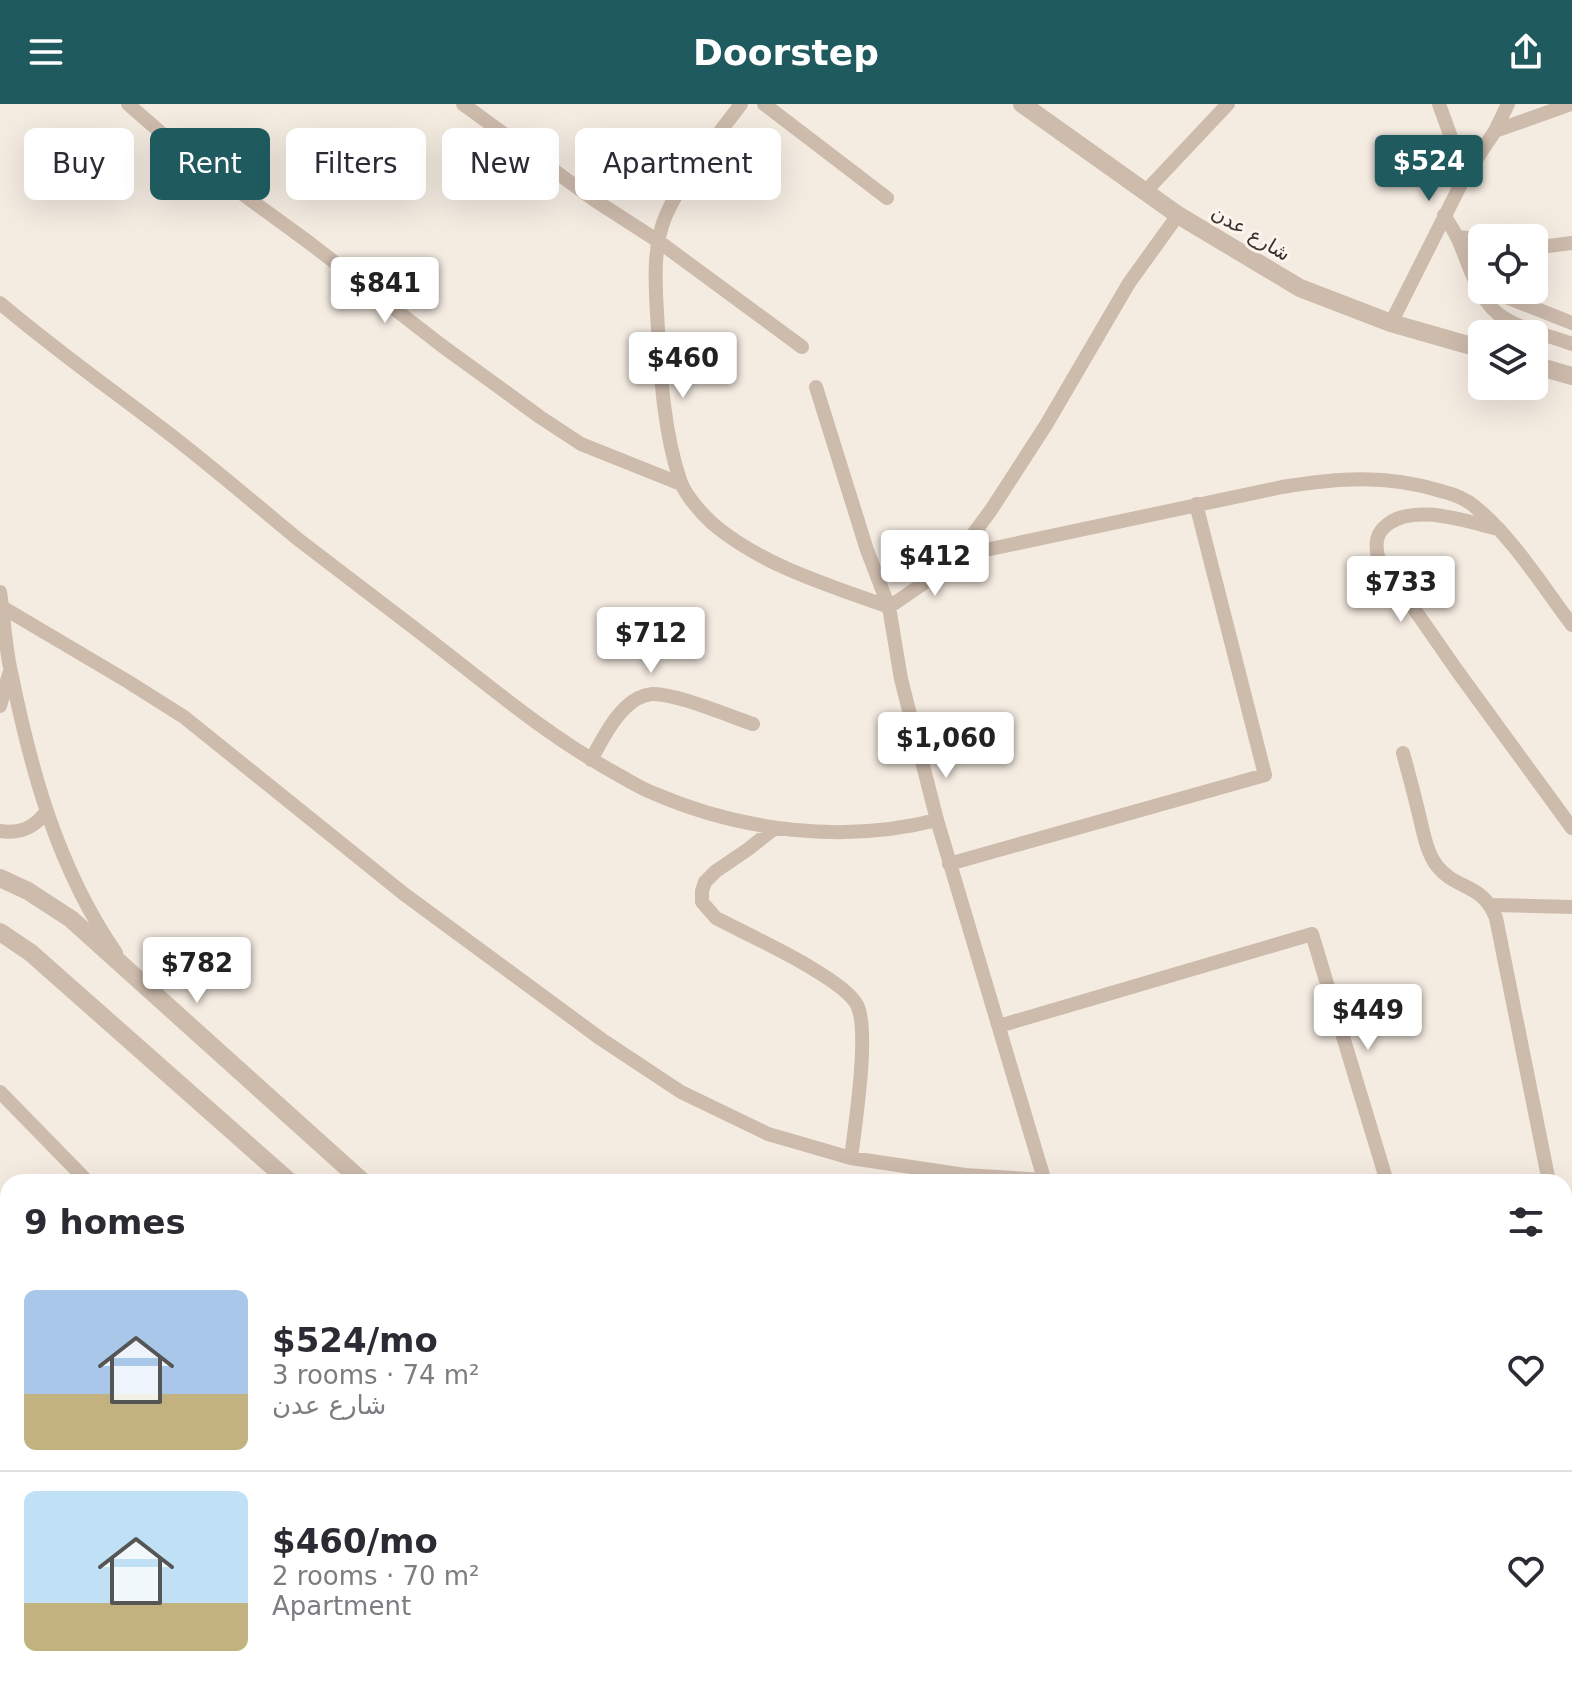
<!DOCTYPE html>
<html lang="en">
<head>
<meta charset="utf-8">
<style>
	:root { --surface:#fff; --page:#f2f2f3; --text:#2b2b33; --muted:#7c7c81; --line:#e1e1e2; --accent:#1f5a5e }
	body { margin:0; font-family:"DejaVu Sans",Cairo,sans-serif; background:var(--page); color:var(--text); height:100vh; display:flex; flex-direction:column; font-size:30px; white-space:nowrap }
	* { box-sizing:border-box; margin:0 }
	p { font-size:26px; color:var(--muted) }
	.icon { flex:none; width:44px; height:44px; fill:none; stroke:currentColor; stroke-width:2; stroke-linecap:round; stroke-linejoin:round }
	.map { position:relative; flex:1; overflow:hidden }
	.side { position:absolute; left:0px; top:1070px; width:1572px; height:514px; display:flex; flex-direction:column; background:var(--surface); border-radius:24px 24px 0 0; box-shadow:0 8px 32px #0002 }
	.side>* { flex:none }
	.hud { position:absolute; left:24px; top:24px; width:800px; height:72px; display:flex; gap:16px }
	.controls { position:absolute; left:1468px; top:120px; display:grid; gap:16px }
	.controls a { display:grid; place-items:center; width:80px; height:80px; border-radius:12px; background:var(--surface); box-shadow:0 8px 32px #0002; font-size:40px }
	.price { position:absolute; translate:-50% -68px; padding:0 18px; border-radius:8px; background:#fff; color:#222; font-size:26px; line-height:52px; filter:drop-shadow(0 2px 4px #0008) }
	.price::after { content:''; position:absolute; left:50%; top:48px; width:24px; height:18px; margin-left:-12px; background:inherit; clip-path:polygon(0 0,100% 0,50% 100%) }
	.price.on { background:var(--accent); color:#fff }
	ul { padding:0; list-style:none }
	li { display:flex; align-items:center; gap:24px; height:200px; padding:0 24px }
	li+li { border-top:2px solid var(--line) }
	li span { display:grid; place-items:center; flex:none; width:224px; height:160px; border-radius:12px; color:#555 }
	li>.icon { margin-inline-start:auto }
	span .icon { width:96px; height:96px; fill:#fffc; stroke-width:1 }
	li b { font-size:34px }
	h2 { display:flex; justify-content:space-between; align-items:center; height:96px; padding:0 24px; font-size:34px }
	.tag { padding:0 28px; border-radius:12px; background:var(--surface); box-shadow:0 8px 32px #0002; font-size:28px; line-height:72px }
	.tag.on { background:var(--accent); color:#fff }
	header { display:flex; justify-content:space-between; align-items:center; height:104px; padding:0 24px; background:var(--accent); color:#fff; font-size:36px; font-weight:800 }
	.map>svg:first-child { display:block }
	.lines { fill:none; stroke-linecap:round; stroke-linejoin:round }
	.minor { stroke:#cdbbac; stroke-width:14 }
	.tertiary { stroke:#cdbbac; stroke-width:18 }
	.labels { text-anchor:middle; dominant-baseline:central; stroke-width:6; stroke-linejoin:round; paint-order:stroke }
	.street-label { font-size:20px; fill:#3b302b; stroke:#fbf5ee }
</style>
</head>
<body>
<header><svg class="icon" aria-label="menu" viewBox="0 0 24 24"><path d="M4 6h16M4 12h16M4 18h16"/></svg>Doorstep<svg class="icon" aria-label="share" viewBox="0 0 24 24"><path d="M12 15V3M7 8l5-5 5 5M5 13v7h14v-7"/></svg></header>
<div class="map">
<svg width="1572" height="1583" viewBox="0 0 1572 1583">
	<rect width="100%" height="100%" fill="#f4ebe1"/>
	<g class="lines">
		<path class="minor" d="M128,0L174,40L311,140L441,241L540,313L581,340L681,380
			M463,0L593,95L658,137L802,243
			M741,0C715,35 684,71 666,111C651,146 656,189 658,226C661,276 664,328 680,376C685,391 701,409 713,420C763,462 828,481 889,503L927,477L957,452L991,406L1046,321L1129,179L1178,111
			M764,0L887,94
			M1439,0L1465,72
			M1495,27L1571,0
			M1145,88L1228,0
			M1444,111C1448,118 1453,125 1457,133C1469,158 1475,190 1497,209C1517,225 1548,231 1572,240
			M1457,133L1482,135
			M1534,141L1548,142L1572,139
			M1496,186L1506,193L1572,219
			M0,199C53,244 108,283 163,325C209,360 254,399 299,436C334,463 370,490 405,517C474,569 539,627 615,669C628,676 640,684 653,689C741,727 843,740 937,716
			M1391,219L1465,72L1495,27L1508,0
			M816,283L867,446L889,503L901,575L937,716L1045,1078
			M1499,425C1468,418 1416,399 1388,420C1376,429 1375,439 1378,453L1458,568L1572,724
			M957,452L1282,383C1338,374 1386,370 1441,387C1453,390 1465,394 1474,402C1512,432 1543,483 1572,521
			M0,488C4,514 5,542 11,568C31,667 58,765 116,849
			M2,503L127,577L184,613L404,790L601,935L681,988L768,1030L851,1054L965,1071L1045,1076
			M0,602L9,570
			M1403,649C1409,671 1415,693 1420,715C1424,731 1427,749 1437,762C1457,787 1482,778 1496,814L1549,1078
			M591,656C601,638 610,619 625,604C632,597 642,591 652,590C675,589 729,612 753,620
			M775,724L747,746L716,767L705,778L702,787V798L716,814C746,830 844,874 857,901C870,926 855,1022 851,1054
			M0,727C20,730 34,724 46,708
			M949,760L1265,671L1196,400
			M1491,801L1572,803
			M999,922L1312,830L1387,1078
			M0,988L88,1078
			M1564,1116L1572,1131
			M0,1245L8,1247
			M1564,1301L1568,1325L1567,1385
			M0,1466L8,1453
			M0,1489L8,1498
			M1564,1521L1572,1498
			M1564,1563L1565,1566
			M79,1576L86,1583
			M700,1576L706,1583
			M966,1576L969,1583
			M1181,1576L1183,1583
			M275,1583L279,1576
			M376,1583L383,1576
			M539,1583L541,1576
			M1450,1583L1454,1576"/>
		<path class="tertiary" d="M1022,0L1178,111L1300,184L1391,219L1482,245
			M1534,261L1572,272
			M0,774L28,787L71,815L363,1078
			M0,828L31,849L290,1078
			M1564,1210L1572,1209
			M1564,1248L1572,1246"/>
	</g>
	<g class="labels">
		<g class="street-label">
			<text transform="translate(1251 129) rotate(31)">شارع عدن</text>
		</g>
	</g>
</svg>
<div class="controls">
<a><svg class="icon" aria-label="locate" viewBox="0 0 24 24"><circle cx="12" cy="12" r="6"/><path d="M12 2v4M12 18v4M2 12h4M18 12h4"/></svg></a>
<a><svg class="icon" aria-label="layers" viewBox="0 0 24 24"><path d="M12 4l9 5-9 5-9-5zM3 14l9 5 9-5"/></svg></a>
</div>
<b class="price on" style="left:1429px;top:99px">$524</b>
<b class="price" style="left:385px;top:221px">$841</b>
<b class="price" style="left:683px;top:296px">$460</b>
<b class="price" style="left:935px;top:494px">$412</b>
<b class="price" style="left:1401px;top:520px">$733</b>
<b class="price" style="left:651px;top:571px">$712</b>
<b class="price" style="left:946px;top:676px">$1,060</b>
<b class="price" style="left:197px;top:901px">$782</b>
<b class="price" style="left:1368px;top:948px">$449</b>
<div class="hud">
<a class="tag">Buy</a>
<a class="tag on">Rent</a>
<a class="tag">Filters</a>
<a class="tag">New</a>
<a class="tag">Apartment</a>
</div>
<section class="side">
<h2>9 homes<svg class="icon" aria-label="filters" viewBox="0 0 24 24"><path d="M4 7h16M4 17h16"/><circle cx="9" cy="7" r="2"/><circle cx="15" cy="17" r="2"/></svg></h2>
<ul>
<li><span style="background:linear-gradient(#a9c7e8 65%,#c2b280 0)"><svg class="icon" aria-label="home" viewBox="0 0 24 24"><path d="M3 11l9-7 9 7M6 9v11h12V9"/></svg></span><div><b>$524/mo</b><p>3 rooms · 74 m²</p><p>شارع عدن</p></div><svg class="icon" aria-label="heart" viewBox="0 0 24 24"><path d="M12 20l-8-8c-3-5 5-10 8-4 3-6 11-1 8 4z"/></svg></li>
<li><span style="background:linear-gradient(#bfe0f5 70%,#c2b280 0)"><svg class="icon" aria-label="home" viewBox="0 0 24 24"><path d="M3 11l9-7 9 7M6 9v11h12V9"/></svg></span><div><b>$460/mo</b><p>2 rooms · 70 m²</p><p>Apartment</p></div><svg class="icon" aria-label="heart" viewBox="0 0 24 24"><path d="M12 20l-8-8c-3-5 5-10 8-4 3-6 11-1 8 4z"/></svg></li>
</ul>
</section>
</div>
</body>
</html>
